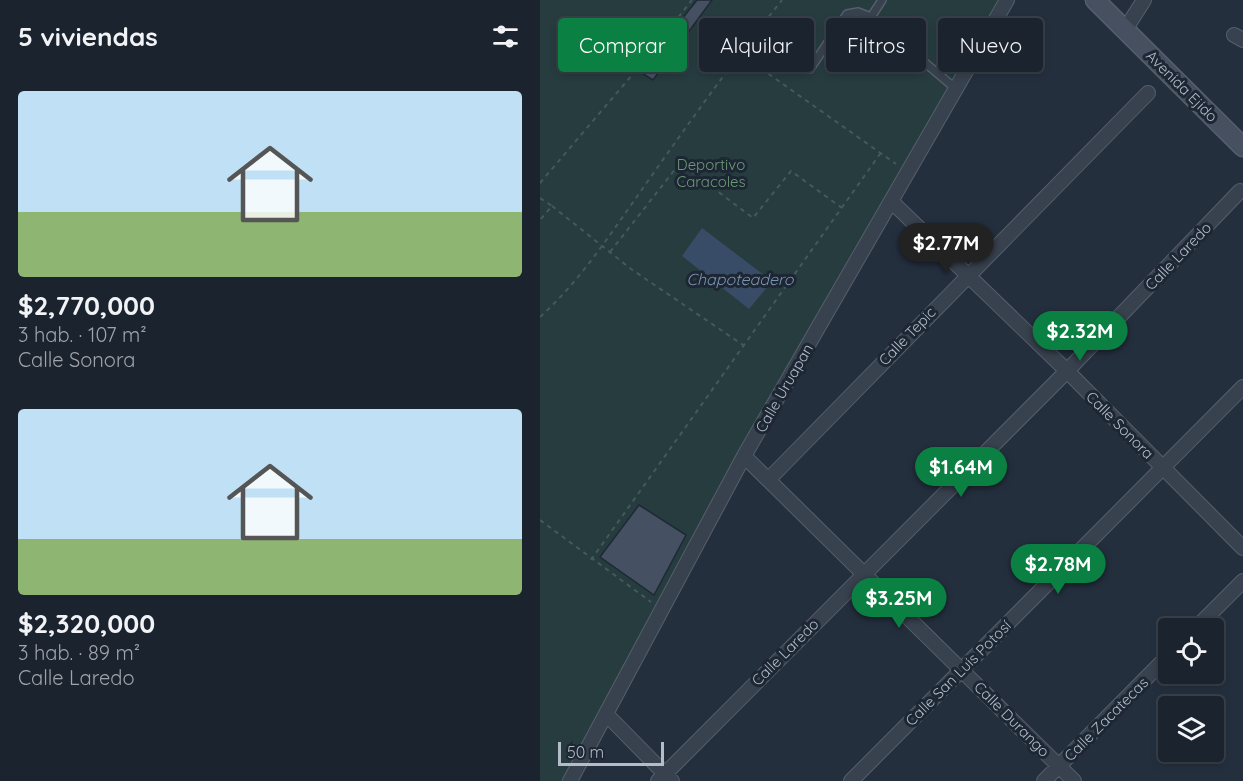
<!DOCTYPE html>
<html lang="es">
<head>
<meta charset="utf-8">
<style>
	:root { --surface:#1b232e; --page:#242b36; --text:#f1f3f6; --muted:#a0a4aa; --line:#39404a; --accent:#0b8043 }
	body { margin:0; font-family:Quicksand,sans-serif; background:var(--page); color:var(--text); height:100vh; display:flex; flex-direction:column; font-size:22px; white-space:nowrap }
	* { box-sizing:border-box; margin:0 }
	p { font-size:20px; color:var(--muted) }
	.icon { flex:none; width:33px; height:33px; fill:none; stroke:currentColor; stroke-width:2; stroke-linecap:round; stroke-linejoin:round }
	.map { position:relative; flex:1; overflow:hidden }
	.side { display:flex; flex-direction:column; background:var(--surface); width:540px }
	.side>* { flex:none }
	.hud { position:absolute; left:18px; top:18px; width:570px; height:54px; display:flex; gap:12px }
	.buttons { position:absolute; left:618px; top:618px; display:grid; gap:12px }
	.buttons a { display:grid; place-items:center; width:66px; height:66px; border-radius:6px; background:var(--surface); box-shadow:0 3px 9px #0003,0 0 0 2px var(--line); font-size:30px }
	.scale { position:absolute; left:18px; bottom:15px; width:106px; box-sizing:border-box; padding-left:6px; border:3px solid #b4bcc9; border-top:0; font-size:16px; line-height:21px; white-space:nowrap; color:#b4bcc9; -webkit-text-stroke:4px #1d2633; paint-order:stroke }
	.price { position:absolute; translate:-50% -51px; padding:0 14px; border-radius:21px; background:var(--accent); color:#fff; font-size:20px; line-height:39px; filter:drop-shadow(0 2px 3px #0008) }
	.price::after { content:''; position:absolute; left:50%; top:36px; width:18px; height:14px; margin-left:-9px; background:inherit; clip-path:polygon(0 0,100% 0,50% 100%) }
	.price.on { background:#222; color:#fff }
	ul { padding:0; list-style:none }
	li { display:grid; align-content:center; gap:12px; height:318px; padding:0 18px }
	li span { display:grid; place-items:center; height:186px; border-radius:6px; color:#555 }
	li>.icon { margin-inline-start:auto }
	span .icon { width:108px; height:108px; fill:#fffc; stroke-width:1 }
	li b { font-size:26px }
	h2 { display:flex; justify-content:space-between; align-items:center; height:72px; padding:0 18px; font-size:26px }
	.tag { padding:0 21px; border-radius:6px; background:var(--surface); box-shadow:0 3px 9px #0003,0 0 0 2px var(--line); font-size:21px; line-height:54px }
	.tag.on { background:var(--accent); color:#fff }
	main { display:flex; flex:1; min-height:0 }
	.map>svg:first-child { display:block }
	.green { fill:#263c3f }
	.water { fill:#394c67 }
	.building { fill:#455162; stroke:#1f2835; stroke-width:1.5 }
	.lines { fill:none; stroke-linecap:round; stroke-linejoin:round }
	.lane-casing { stroke:#565f6c; stroke-width:10 }
	.street-casing { stroke:#565f6c; stroke-width:16 }
	.secondary-casing { stroke:#565f6c; stroke-width:21 }
	.path { stroke:#44595c; stroke-width:2; stroke-dasharray:4.5 4.5; stroke-linecap:butt }
	.lane { stroke:#38414e; stroke-width:7 }
	.street { stroke:#38414e; stroke-width:14 }
	.secondary { stroke:#465061; stroke-width:18 }
	.labels { text-anchor:middle; dominant-baseline:central; stroke-width:6; stroke-linejoin:round; paint-order:stroke }
	.street-label { font-size:15px; fill:#b4bcc9; stroke:#1d2633 }
	.park-label { font-size:15px; fill:#6b9a76; stroke:#1d2633 }
	.water-label { font-size:16px; font-style:italic; fill:#7c92b1; stroke:#1d2633 }
</style>
</head>
<body>
<main>
<section class="side">
<h2>5 viviendas<svg class="icon" aria-label="filters" viewBox="0 0 24 24"><path d="M4 7h16M4 17h16"/><circle cx="9" cy="7" r="2"/><circle cx="15" cy="17" r="2"/></svg></h2>
<ul>
<li><span style="background:linear-gradient(#bfe0f5 65%,#8fb573 0)"><svg class="icon" aria-label="home" viewBox="0 0 24 24"><path d="M3 11l9-7 9 7M6 9v11h12V9"/></svg></span><div><b>$2,770,000</b><p>3 hab. · 107 m²</p><p>Calle Sonora</p></div></li>
<li><span style="background:linear-gradient(#bfe0f5 70%,#8fb573 0)"><svg class="icon" aria-label="home" viewBox="0 0 24 24"><path d="M3 11l9-7 9 7M6 9v11h12V9"/></svg></span><div><b>$2,320,000</b><p>3 hab. · 89 m²</p><p>Calle Laredo</p></div></li>
</ul>
</section>
<div class="map">
<svg width="703" height="781" viewBox="0 0 703 781">
	<rect width="100%" height="100%" fill="#242f3e"/>
	<path class="green" d="M0,0H462L32,781H0Z"/>
	<path class="water" d="M162,228L232,281L209,309L142,256Z"/>
	<path class="building" d="M157,0H172L113,80L100,72Z
		M99,505L146,535L114,595L60,557Z"/>
	<g class="lines">
		<defs>
			<path id="lane" d="M331,17L342,0
				M270,69L307,14L318,12L331,17L416,89"/>
			<path id="street" d="M585,30L604,0
				M694,35L703,40
				M352,202L527,371L703,548
				M204,456L534,781
				M229,479L608,93
				M656,628L703,581
				M66,714L132,781
				M30,781L204,456L467,0
				M118,781L527,371L700,191
				M311,781L703,387
				M504,781L628,656"/>
			<path id="secondary" d="M555,0L703,147"/>
		</defs>
		<use href="#lane" class="lane-casing"/>
		<use href="#street" class="street-casing"/>
		<use href="#secondary" class="secondary-casing"/>
		<path class="path" d="M199,53L356,164
			M0,183L98,68L152,0
			M0,198L12,206L0,220
			M12,206L91,269L203,345
			M70,252L140,163L213,218L251,171L302,208
			M0,317C41,280 71,233 103,188C148,124 193,61 242,0
			M0,520L111,602
			M51,560L340,154"/>
		<use href="#lane" class="lane"/>
		<use href="#street" class="street"/>
		<use href="#secondary" class="secondary"/>
	</g>
	<g class="labels">
		<g class="street-label">
			<text transform="translate(642 86) rotate(45)">Avenida Ejido</text>
			<text transform="translate(638 256) rotate(-46)">Calle Laredo</text>
			<text transform="translate(367 336) rotate(-46)">Calle Tepic</text>
			<text transform="translate(244 388) rotate(-60)">Calle Uruapan</text>
			<text transform="translate(580 425) rotate(45)">Calle Sonora</text>
			<text transform="translate(245 652) rotate(-45)">Calle Laredo</text>
			<text transform="translate(418 673) rotate(-45)">Calle San Luis Potosí</text>
			<text transform="translate(472 719) rotate(45)">Calle Durango</text>
			<text transform="translate(566 719) rotate(-45)">Calle Zacatecas</text>
		</g>
		<g class="park-label">
			<text x="171" y="164">Deportivo<tspan x="171" dy="17">Caracoles</tspan></text>
		</g>
		<g class="water-label">
			<text x="200" y="279">Chapoteadero</text>
		</g>
	</g>
</svg>
<div class="buttons">
<a><svg class="icon" aria-label="locate" viewBox="0 0 24 24"><circle cx="12" cy="12" r="6"/><path d="M12 2v4M12 18v4M2 12h4M18 12h4"/></svg></a>
<a><svg class="icon" aria-label="layers" viewBox="0 0 24 24"><path d="M12 4l9 5-9 5-9-5zM3 14l9 5 9-5"/></svg></a>
</div>
<div class="scale">50 m</div>
<b class="price on" style="left:406px;top:274px">$2.77M</b>
<b class="price" style="left:540px;top:362px">$2.32M</b>
<b class="price" style="left:421px;top:498px">$1.64M</b>
<b class="price" style="left:518px;top:595px">$2.78M</b>
<b class="price" style="left:359px;top:629px">$3.25M</b>
<div class="hud">
<a class="tag on">Comprar</a>
<a class="tag">Alquilar</a>
<a class="tag">Filtros</a>
<a class="tag">Nuevo</a>
</div>
</div>
</main>
</body>
</html>
